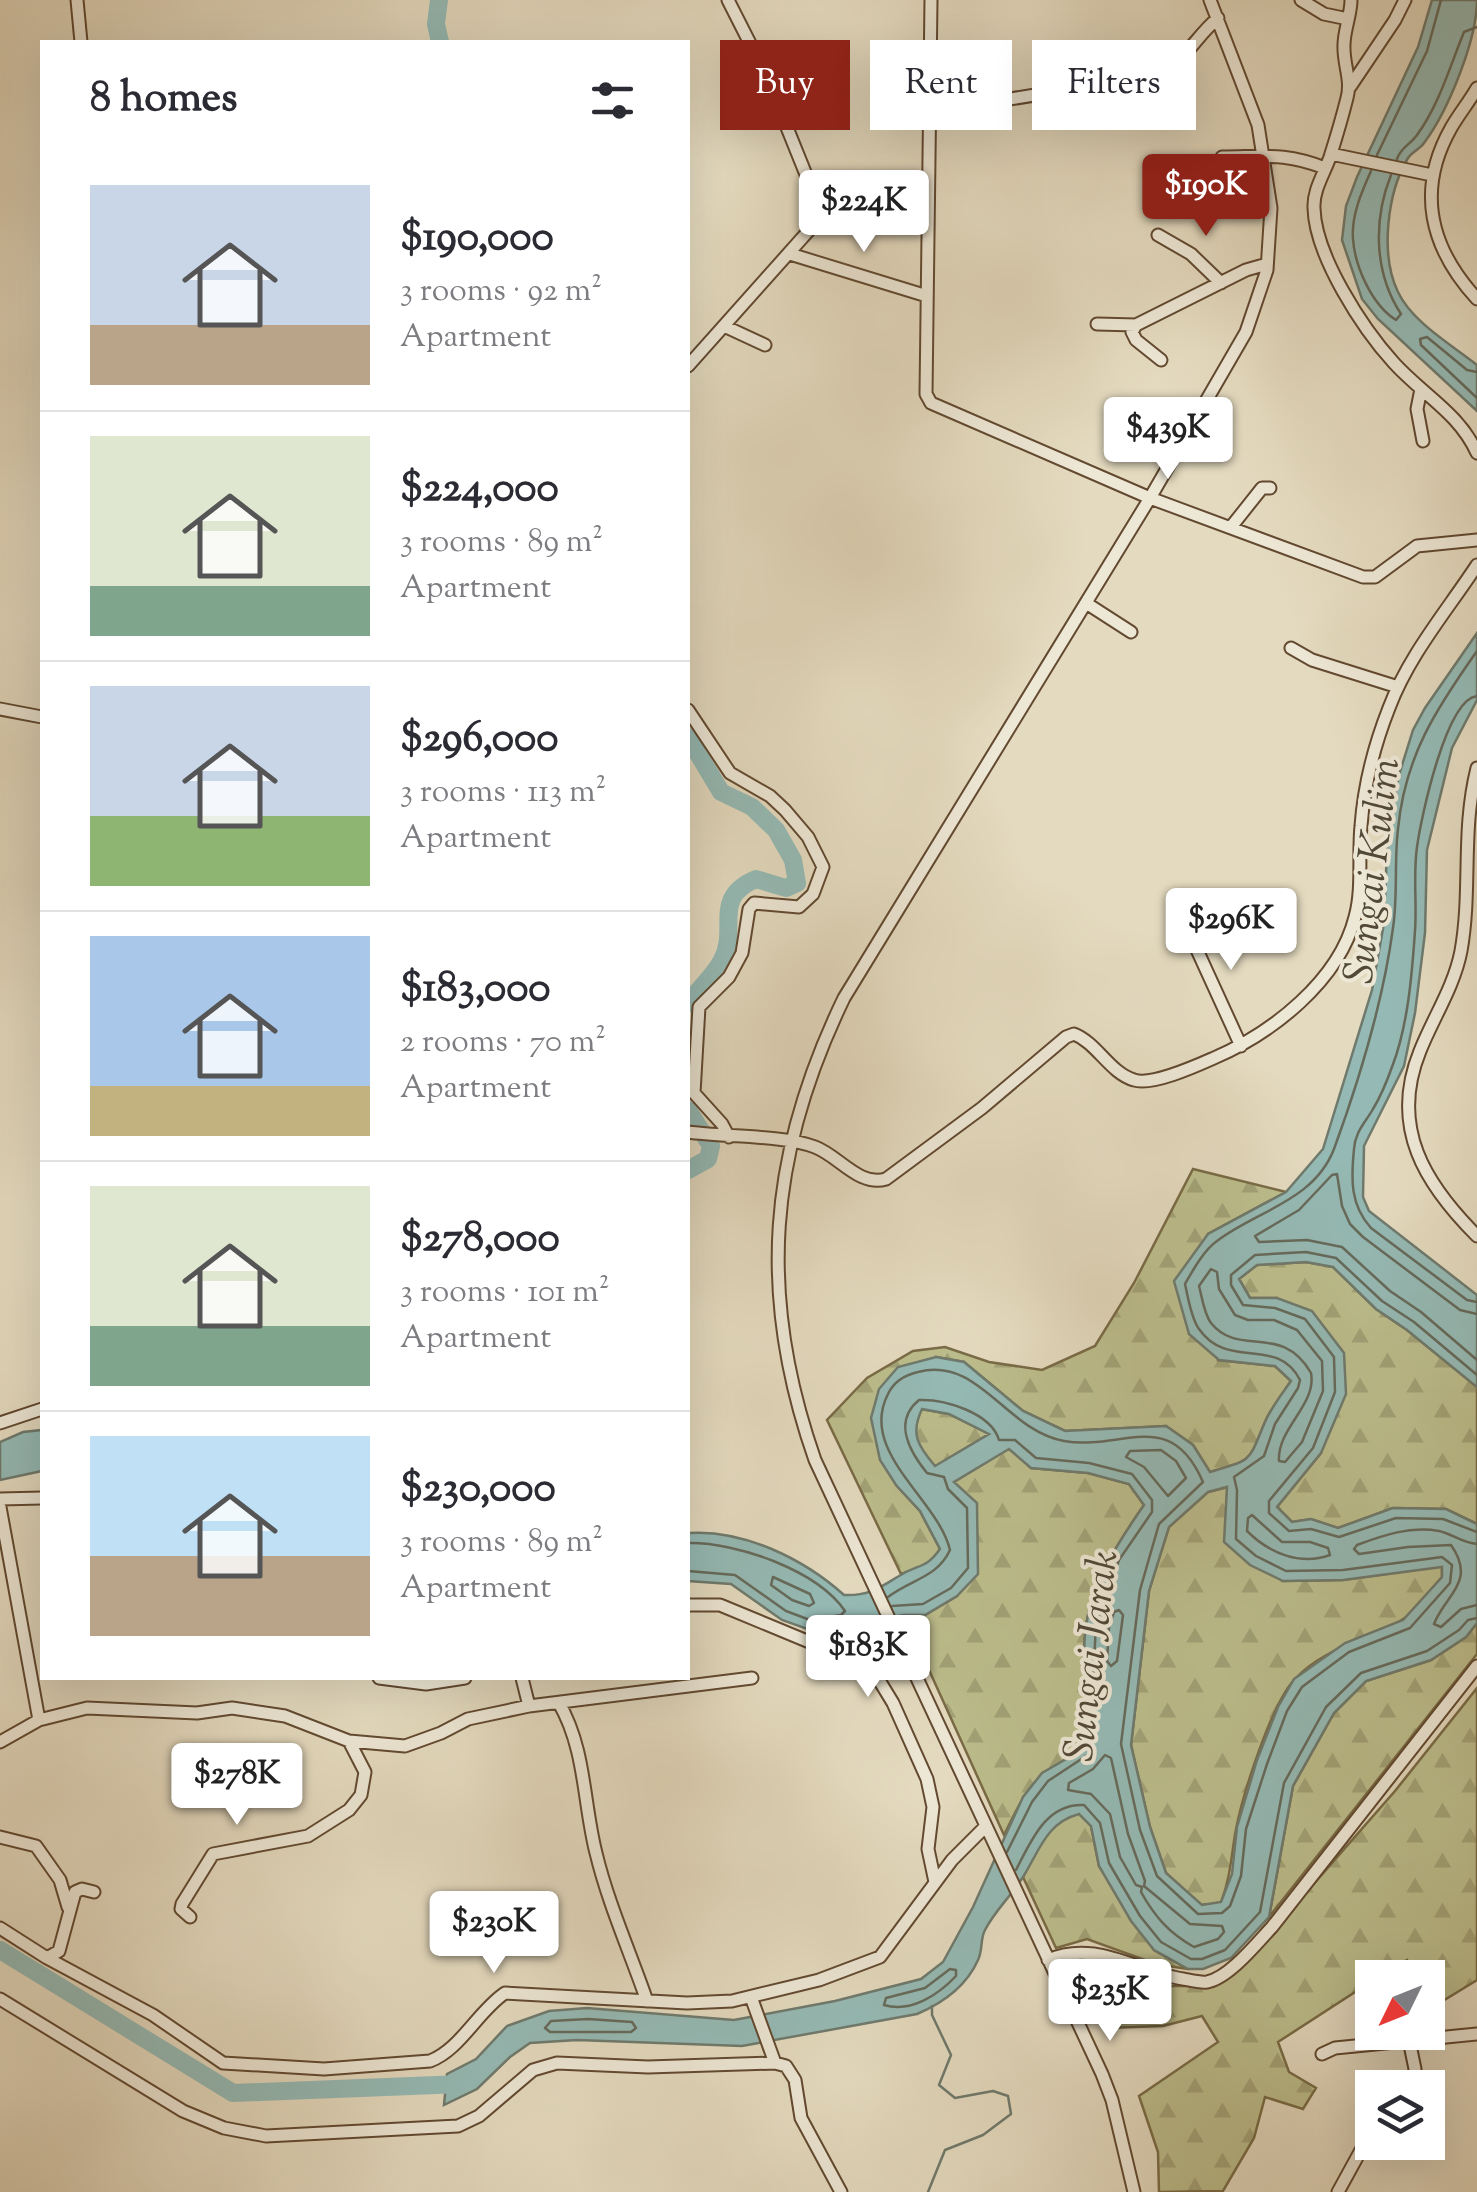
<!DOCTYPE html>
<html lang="en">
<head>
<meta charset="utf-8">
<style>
	:root { --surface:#fff; --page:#f7f7f7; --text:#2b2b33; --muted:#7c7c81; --line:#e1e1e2; --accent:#8f2418 }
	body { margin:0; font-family:"Sorts Mill Goudy",serif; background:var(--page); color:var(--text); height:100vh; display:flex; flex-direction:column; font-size:38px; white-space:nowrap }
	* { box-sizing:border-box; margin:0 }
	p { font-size:32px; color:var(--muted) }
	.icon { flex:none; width:55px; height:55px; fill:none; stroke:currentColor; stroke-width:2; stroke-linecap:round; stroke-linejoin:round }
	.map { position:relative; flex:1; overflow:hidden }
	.drawer { position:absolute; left:40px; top:40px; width:650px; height:1640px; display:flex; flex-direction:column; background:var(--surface); border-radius:0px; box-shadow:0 10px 40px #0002 }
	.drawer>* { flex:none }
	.banner { position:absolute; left:720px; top:40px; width:605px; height:90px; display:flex; gap:20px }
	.needle { width:65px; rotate:227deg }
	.controls { position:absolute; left:1355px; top:1960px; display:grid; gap:20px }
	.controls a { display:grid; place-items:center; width:90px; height:90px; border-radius:0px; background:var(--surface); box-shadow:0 10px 40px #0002; font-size:50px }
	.price { position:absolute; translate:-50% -85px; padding:0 22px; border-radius:10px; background:#fff; color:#222; font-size:32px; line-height:65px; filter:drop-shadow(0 2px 5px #0008) }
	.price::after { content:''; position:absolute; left:50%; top:60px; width:30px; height:22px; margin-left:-15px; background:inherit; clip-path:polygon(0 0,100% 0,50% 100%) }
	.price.on { background:var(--accent); color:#fff }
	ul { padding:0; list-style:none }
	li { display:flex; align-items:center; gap:30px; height:250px; padding:0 50px }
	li+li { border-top:2px solid var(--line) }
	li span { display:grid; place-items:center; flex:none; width:280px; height:200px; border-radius:0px; color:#555 }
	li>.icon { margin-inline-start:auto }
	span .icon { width:120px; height:120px; fill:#fffc; stroke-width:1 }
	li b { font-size:42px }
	h2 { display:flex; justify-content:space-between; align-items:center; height:120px; padding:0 50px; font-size:42px }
	.chip { padding:0 35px; border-radius:0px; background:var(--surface); box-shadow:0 10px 40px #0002; font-size:35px; line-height:90px }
	.chip.on { background:var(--accent); color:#fff }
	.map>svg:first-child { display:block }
	.forest { fill:url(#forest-firs); stroke:#796b46; stroke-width:2.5 }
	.water { fill:#95bab5; stroke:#6f7a6d; stroke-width:2.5; fill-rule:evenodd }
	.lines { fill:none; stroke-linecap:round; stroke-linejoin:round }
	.shore { stroke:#666a5b; stroke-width:2.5 }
	.stream { stroke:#6f7a6d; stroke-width:2.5 }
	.river { stroke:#95bab5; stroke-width:18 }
	.minor-casing { stroke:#624930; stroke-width:15 }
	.minor { stroke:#ede7d5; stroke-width:11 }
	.labels { text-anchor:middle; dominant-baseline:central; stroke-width:8; stroke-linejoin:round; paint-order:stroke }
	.water-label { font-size:42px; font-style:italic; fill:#524937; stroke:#ede7d5 }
</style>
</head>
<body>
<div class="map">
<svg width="1477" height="2192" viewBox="0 0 1477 2192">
	<defs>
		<pattern id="forest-firs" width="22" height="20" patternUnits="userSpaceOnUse" patternTransform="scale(2.5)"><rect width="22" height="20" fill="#bcbd8c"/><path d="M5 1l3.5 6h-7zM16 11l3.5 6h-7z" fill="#a2a277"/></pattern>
	</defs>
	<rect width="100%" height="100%" fill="#e4dabf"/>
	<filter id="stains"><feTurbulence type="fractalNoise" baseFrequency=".002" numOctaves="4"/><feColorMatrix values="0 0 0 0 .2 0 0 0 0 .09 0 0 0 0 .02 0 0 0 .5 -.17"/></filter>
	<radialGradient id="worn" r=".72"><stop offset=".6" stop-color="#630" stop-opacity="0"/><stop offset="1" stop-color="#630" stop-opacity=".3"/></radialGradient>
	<path class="forest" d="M1193,1169L1286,1192L1208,1234L1218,1360L1275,1366L1291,1381C1282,1394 1271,1408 1265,1422C1248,1462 1254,1459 1210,1472L1193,1445L1166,1426L1065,1431L1023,1411L964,1362L936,1357L896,1485L920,1511L940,1549L930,1564L901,1574L827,1420L867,1378L913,1351L945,1347L989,1362L1042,1370L1095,1346L1134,1283Z
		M1306,1262L1333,1267L1376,1309L1407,1330L1477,1387V1524L1446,1509L1393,1508L1338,1528L1311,1519L1292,1522L1277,1507L1321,1453L1277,1298H1250L1239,1279L1257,1265Z
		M921,1409L949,1414L989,1434L935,1467C917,1444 910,1438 921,1409Z
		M1009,1448L1031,1468L1088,1473L1129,1484L1144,1505C1119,1541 1093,1581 1086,1625C1080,1668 1090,1710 1080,1751C1032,1778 1028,1786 1004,1835L904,1615H925L957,1596L954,1482Z
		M1228,1487L1282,1581L1343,1580L1442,1566V1577C1430,1591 1416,1613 1400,1621C1365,1641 1323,1648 1294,1680C1271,1705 1243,1794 1236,1829C1231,1857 1231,1875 1221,1903L1201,1905L1166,1873L1150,1827L1131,1745L1149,1591L1169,1527L1208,1492Z
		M1477,1623V1654L1269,1917L1293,1786L1334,1713L1366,1681L1431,1660L1466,1637Z
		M1477,1688V1980L1433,2007L1428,1997V1978L1417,1977L1407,1960L1379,1977L1372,1978V1981L1278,2042L1289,2072L1316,2088L1303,2109L1265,2097L1254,2138L1223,2191L1159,2192L1158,2152L1139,2096L1218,2042L1202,2016L1163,2026L1108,2028L1082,1966L1104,1964L1153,1986H1210L1240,1968L1395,1791Z
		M1080,1813L1091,1826L1099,1866L1154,1950L1188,1969L1156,1964L1087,1939L1056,1948L1023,1877C1038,1849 1046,1822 1080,1813Z"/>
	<path class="water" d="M1432,0H1477C1477,40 1448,111 1424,143C1420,149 1412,152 1408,158C1387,193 1380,255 1398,292C1412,322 1452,345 1477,365V411L1378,319L1362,299L1342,240L1346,206L1357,177L1418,47Z
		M1477,633V700L1452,748L1427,850L1425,933L1415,1013L1404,1066L1364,1146L1363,1197L1369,1211L1477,1295V1387L1407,1330L1376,1309L1333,1267L1306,1262L1257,1265L1239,1279L1250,1298H1277L1312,1311L1344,1353L1346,1394L1321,1453L1277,1507L1292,1522L1311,1519L1338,1528L1393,1508L1446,1509L1477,1524V1623L1466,1637L1431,1660L1366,1681L1334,1713L1293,1786L1269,1917L1231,1958L1203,1969H1188L1154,1950L1131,1921L1099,1866L1091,1826L1079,1814C1045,1823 1039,1853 1021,1880C1010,1897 994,1912 985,1930C980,1939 983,1950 978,1960C966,1987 943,2003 917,2014L742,2046L577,2040L530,2043L510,2057L477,2089L444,2105L447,2074L476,2059L507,2026L549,2011L587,2008L734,2020L835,2001L921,1979L943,1962L973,1907L1023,1797L1042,1773L1080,1751C1090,1709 1080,1667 1086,1625C1093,1581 1119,1541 1144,1505L1129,1484L1088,1473L1031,1468L1009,1449L954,1482L977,1503L978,1574L957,1596L925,1615H904L810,1630L782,1620L731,1584L688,1581V1533C743,1529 804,1559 844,1595C869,1596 879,1588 899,1576C918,1564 926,1569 940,1549L920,1511L896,1485L880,1460L871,1418L879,1389L898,1367L936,1357L964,1362L1023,1411L1065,1431L1166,1426L1193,1445L1210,1472C1254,1459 1248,1462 1265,1422C1271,1408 1282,1394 1291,1381L1275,1366L1219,1360L1189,1334L1174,1281L1208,1234L1286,1192L1323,1149L1372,990L1384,923L1388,825L1399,775L1413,730L1425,708ZM922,1409L949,1414L989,1434L935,1466C918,1446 910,1434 922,1409ZM1227,1487L1224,1542L1250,1565L1283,1581L1343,1580L1442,1567V1577L1403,1620L1345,1643L1294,1679L1278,1707L1257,1760L1237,1827L1232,1874L1221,1902L1202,1905L1166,1873L1150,1827L1131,1745L1149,1591L1169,1527L1208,1492Z
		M42,1430V1471L0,1480V1442L23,1432Z"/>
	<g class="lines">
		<path class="shore" d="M1377,155L1427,51L1441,0
			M1397,159C1401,147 1410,145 1417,135C1439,105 1450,66 1464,32L1477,27
			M1371,171C1362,191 1351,216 1353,239C1355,267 1372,305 1396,320L1401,314C1374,273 1373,220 1391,175
			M1477,372L1467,370L1427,337L1420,339L1421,345L1477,398
			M1477,696C1446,699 1421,818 1417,847C1413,874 1417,903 1415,931C1412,974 1408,1026 1392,1067C1387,1081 1381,1096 1373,1109C1365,1123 1355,1132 1354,1149C1351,1179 1350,1205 1371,1228L1467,1300L1477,1302
			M1211,1269L1217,1272L1219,1289L1235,1315L1248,1320H1274L1297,1330L1322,1361L1323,1391L1302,1442L1285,1462L1279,1461C1277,1428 1317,1405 1311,1373C1282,1322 1239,1358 1211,1323C1204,1314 1202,1297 1199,1286Z
			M1477,1314L1460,1310L1363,1237L1350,1224L1342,1206L1337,1174L1332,1175L1299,1210L1255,1236L1259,1242L1307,1240L1342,1247L1390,1291L1421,1312L1477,1360
			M1477,1375L1414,1322L1382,1301L1336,1258L1306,1252L1255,1255L1231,1275V1285L1243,1305L1275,1308L1305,1319L1334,1357L1335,1392L1313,1448L1269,1501V1513L1289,1531L1311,1529L1339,1537L1396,1518L1443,1519L1477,1532
			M1161,1450L1176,1461L1186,1478L1168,1496L1144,1467L1126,1457L1130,1451Z
			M1252,1515L1282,1542H1310L1328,1548L1330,1555C1300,1566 1269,1553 1247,1531L1248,1518Z
			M688,1543C736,1542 817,1570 845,1611L841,1615L810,1620L786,1611L735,1575L688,1571
			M1477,1544C1462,1543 1453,1534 1439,1531C1409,1526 1384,1535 1357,1545L1354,1549L1359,1554L1408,1547L1451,1545C1477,1582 1445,1595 1434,1624L1441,1627L1461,1609L1477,1605
			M773,1577L810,1594L814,1603L809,1606L792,1600L771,1585Z
			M888,1597C911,1579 937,1578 950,1550C938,1499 858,1452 888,1394C894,1381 905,1375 918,1372C979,1356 1005,1430 1064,1441C1123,1451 1170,1406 1203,1482L1159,1524L1140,1590L1121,1744L1140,1830L1157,1876L1198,1914L1222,1913L1230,1906L1241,1876L1246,1829L1267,1764L1287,1711L1302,1687L1349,1652L1410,1628L1450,1583L1452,1565L1442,1557L1343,1570L1286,1571L1256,1556L1236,1539L1237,1490L1234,1477L1264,1456L1275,1424L1298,1388L1300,1380C1277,1335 1228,1371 1199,1329C1191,1318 1188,1297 1185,1284C1193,1270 1204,1250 1217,1241C1256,1211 1314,1201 1334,1149C1360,1078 1383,1002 1393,928C1398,895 1394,862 1398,829C1405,756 1436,709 1477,651
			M892,1606L923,1604L951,1588L968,1568L967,1508L948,1489L944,1477L927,1473C910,1452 892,1422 919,1400C945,1399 991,1413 999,1440H1015L1036,1458L1089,1463L1132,1474L1152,1500V1512L1119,1560L1096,1624L1093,1682L1096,1725L1089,1754L1048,1781L1032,1802L1007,1852
			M1119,1610L1123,1615L1117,1661L1111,1666L1107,1661L1109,1627L1114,1612Z
			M1105,1755L1111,1758L1128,1834L1145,1881L1144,1886L1190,1924L1222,1926L1224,1932L1218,1939L1194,1947C1169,1933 1155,1917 1141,1892L1142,1887L1136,1885L1120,1857L1110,1814L1091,1794L1068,1790L1069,1783L1093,1769Z
			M1016,1870C1031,1841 1046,1803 1084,1805L1100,1823L1109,1863L1140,1916L1161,1942L1191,1959H1202L1225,1950L1260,1912L1284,1783L1326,1707L1361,1673L1427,1651L1459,1630L1468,1620L1477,1618
			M950,1969L956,1970V1976C938,1995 911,2013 884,2005L886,1998L925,1988Z
			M588,2019L632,2022L636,2028L631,2032H550L545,2028L551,2021Z"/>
		<path class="stream" d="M928,2192L945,2150L983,2135L1011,2114L1008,2096L993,2091L955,2098L939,2085L951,2055L932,2015V2006"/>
		<path class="river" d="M439,0L436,24L440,42
			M688,737L721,792L752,807L776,830L793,860L797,883L786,888L756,879C711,898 739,928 722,960C714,976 698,989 688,1004
			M688,1110L711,1146L708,1159L688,1170
			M0,1950L233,2093L462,2084L466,2080"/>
		<defs>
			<path id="minor" d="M77,0L81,42
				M931,0L926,394L931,403L1150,498L1363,577H1375L1417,546L1477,540
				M1301,0L1324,14L1348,19
				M1351,0C1351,15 1344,30 1344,45C1343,64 1352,80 1347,98C1342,118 1336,138 1330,157C1324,174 1313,190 1314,208C1315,256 1363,329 1394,363C1423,395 1459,413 1477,453
				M1350,87L1395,20L1405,0
				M1477,88C1469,102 1459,114 1451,128C1416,190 1430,248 1477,299
				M930,112L1158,75C1185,62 1196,36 1218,18
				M1331,154L1432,175
				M1222,157C1264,157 1284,152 1325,168
				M1158,235L1191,254L1221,283
				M790,254L927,296
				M1097,324L1136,325
				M724,326L765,345
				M1161,360L1136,340L1132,332L1136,325L1246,270L1267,264
				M688,366L820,218L811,187L765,73L728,0
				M1421,389L1417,409L1423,441
				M1231,527L1262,488H1270
				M1086,603L1131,632
				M1291,648L1312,660L1398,687
				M0,709L42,717
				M688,710L730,773L770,796L785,810L808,837L823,867L813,894L799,907L754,903L749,909L742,953L729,977L699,1007L694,1093L722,1124L729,1137
				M1477,768C1461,832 1472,889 1461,951C1454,987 1433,1018 1420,1051C1389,1127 1425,1184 1477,1236
				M1182,917L1241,1046
				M688,1132C724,1137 784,1135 815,1147C839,1156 859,1187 886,1179L982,1108L1066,1037L1074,1034C1097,1043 1110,1073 1134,1080C1152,1086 1196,1066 1214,1058C1272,1033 1339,981 1355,917C1363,889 1358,855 1361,826C1364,785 1374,746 1389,708C1409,655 1446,612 1477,565
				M0,1423L42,1409
				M0,1499L42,1498
				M0,1507L39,1720
				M688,1605H720L819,1646L858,1655L868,1662L893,1703L927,1779L933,1807L928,1849L935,1882
				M379,1678L426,1684L465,1678
				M522,1678L529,1706
				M559,1703C586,1750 583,1802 596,1853C608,1903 630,1952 647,2001
				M0,1742L39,1720L87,1708L197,1713L232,1708L285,1716L349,1741L405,1746L441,1733L468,1719L529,1706L752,1678
				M0,1837L36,1846L60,1880L68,1907
				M190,1917L181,1909L182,1904L213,1854L308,1836L349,1810L361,1795L365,1772L349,1741
				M0,1928L47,1958L153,2015L223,2063L324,2069L430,2061C460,2050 478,2011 505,1993L687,2003L732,2001L819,1980L880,1957L952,1860L985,1827
				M47,1958L59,1951L75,1892L82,1889L94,1892
				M1048,1960C1096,1939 1136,1972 1183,1979C1189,1980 1200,1983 1207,1982C1229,1978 1257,1943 1272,1927L1477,1666
				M751,1997L775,2063
				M0,1999L183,2111L224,2128L266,2136L458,2126L479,2116L533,2070L557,2063L648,2067L775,2063L786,2066L795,2080L801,2118L841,2192
				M1409,2040L1415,2069L1412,2088
				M1322,2054L1335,2048L1477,2034
				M1134,2192L1112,2100L1102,2074L815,1460C757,1295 768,1155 844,998L1150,498L1246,332L1267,270L1271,208L1258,125L1210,0
				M1338,2192L1372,2130"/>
		</defs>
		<use href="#minor" class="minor-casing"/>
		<use href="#minor" class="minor"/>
	</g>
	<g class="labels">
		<g class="water-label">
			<text transform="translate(1375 871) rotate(-83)">Sungai Kulim</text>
			<text transform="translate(1094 1656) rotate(-83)">Sungai Jarak</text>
		</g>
	</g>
	<rect width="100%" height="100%" filter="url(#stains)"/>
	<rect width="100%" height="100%" fill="url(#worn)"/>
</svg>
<div class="controls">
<a><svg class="needle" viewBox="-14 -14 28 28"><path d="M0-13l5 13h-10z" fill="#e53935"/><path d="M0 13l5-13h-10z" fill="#7c7c81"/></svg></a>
<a><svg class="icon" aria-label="layers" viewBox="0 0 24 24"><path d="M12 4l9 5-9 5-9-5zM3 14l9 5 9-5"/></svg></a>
</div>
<b class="price on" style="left:1206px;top:239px">$190K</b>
<b class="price" style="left:864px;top:255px">$224K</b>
<b class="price" style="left:1168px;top:482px">$439K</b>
<b class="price" style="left:1231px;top:973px">$296K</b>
<b class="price" style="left:868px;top:1700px">$183K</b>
<b class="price" style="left:237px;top:1828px">$278K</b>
<b class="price" style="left:494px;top:1976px">$230K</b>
<b class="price" style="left:1110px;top:2044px">$235K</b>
<div class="banner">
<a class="chip on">Buy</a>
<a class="chip">Rent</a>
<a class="chip">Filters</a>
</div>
<section class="drawer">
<h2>8 homes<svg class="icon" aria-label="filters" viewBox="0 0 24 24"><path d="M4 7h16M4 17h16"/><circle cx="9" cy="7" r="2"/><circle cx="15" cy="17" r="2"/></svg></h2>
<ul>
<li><span style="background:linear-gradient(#c9d6e8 70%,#b9a48a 0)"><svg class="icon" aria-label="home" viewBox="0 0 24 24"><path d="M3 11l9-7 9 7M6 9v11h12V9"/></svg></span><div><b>$190,000</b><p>3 rooms · 92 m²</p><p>Apartment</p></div></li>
<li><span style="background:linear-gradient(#dfe7d0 75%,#7fa58c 0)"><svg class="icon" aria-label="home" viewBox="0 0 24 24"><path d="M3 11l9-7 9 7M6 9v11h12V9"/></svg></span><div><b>$224,000</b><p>3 rooms · 89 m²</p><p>Apartment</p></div></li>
<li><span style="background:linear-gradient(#c9d6e8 65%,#8fb573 0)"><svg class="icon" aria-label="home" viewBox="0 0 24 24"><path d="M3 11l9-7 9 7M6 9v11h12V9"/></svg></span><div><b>$296,000</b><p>3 rooms · 113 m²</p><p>Apartment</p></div></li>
<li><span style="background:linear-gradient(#a9c7e8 75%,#c2b280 0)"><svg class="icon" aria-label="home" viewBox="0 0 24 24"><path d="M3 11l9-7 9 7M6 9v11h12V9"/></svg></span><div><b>$183,000</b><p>2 rooms · 70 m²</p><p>Apartment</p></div></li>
<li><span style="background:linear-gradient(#dfe7d0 70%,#7fa58c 0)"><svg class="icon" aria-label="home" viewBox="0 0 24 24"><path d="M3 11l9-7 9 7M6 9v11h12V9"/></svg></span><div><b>$278,000</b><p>3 rooms · 101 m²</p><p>Apartment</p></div></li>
<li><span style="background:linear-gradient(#bfe0f5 60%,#b9a48a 0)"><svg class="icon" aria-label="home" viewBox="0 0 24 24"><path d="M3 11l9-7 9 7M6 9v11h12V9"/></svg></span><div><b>$230,000</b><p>3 rooms · 89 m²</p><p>Apartment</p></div></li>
</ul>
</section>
</div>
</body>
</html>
